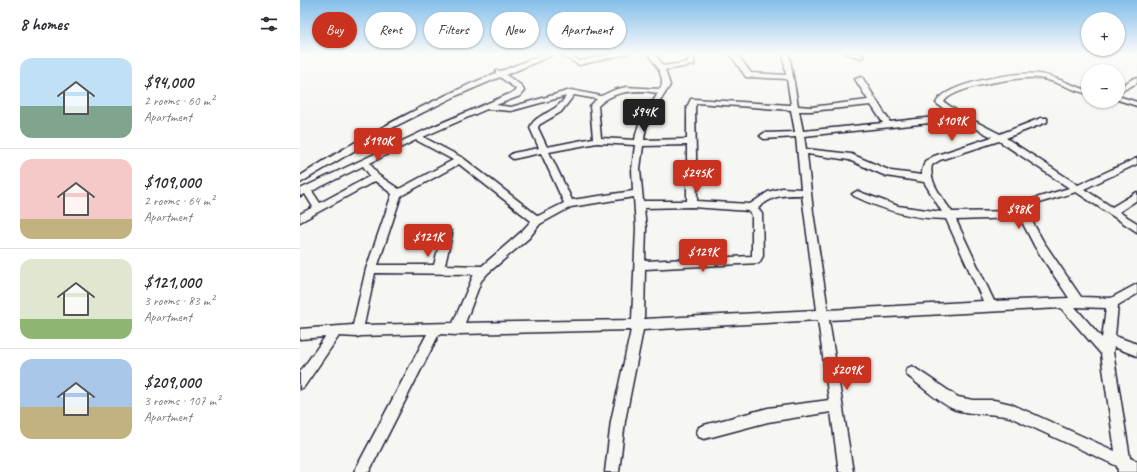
<!DOCTYPE html>
<html lang="en">
<head>
<meta charset="utf-8">
<style>
	:root { --surface:#fff; --page:#f2f2f3; --text:#2b2b33; --muted:#7c7c81; --line:#e1e1e2; --accent:#c8321e }
	body { margin:0; font-family:Caveat,sans-serif; background:var(--page); color:var(--text); height:100vh; display:flex; flex-direction:column; font-size:15px; white-space:nowrap }
	* { box-sizing:border-box; margin:0 }
	p { font-size:13px; color:var(--muted) }
	.icon { flex:none; width:22px; height:22px; fill:none; stroke:currentColor; stroke-width:2; stroke-linecap:round; stroke-linejoin:round }
	.map { position:relative; flex:1; overflow:hidden }
	.panel { display:flex; flex-direction:column; background:var(--surface); width:300px }
	.panel>* { flex:none }
	.hud { position:absolute; left:12px; top:12px; width:380px; height:36px; display:flex; gap:8px }
	.fabs { position:absolute; left:781px; top:12px; display:grid; gap:8px }
	.fabs a { display:grid; place-items:center; width:44px; height:44px; border-radius:50%; background:var(--surface); box-shadow:0 1px 3px #0004; font-size:20px }
	.price { position:absolute; translate:-50% -34px; padding:0 9px; border-radius:4px; background:var(--accent); color:#fff; font-size:13px; line-height:26px; filter:drop-shadow(0 1px 2px #0008) }
	.price::after { content:''; position:absolute; left:50%; top:24px; width:12px; height:9px; margin-left:-6px; background:inherit; clip-path:polygon(0 0,100% 0,50% 100%) }
	.price.active { background:#222; color:#fff }
	ul { padding:0; list-style:none }
	li { display:flex; align-items:center; gap:12px; height:100px; padding:0 20px }
	li+li { border-top:1px solid var(--line) }
	li span { display:grid; place-items:center; flex:none; width:112px; height:80px; border-radius:12px; color:#555 }
	li>.icon { margin-inline-start:auto }
	span .icon { width:48px; height:48px; fill:#fffc; stroke-width:1 }
	li b { font-size:17px }
	h2 { display:flex; justify-content:space-between; align-items:center; height:48px; padding:0 20px; font-size:17px }
	.tag { padding:0 14px; border-radius:18px; background:var(--surface); box-shadow:0 1px 3px #0004; font-size:14px; line-height:36px }
	.tag.active { background:var(--accent); color:#fff }
	main { display:flex; flex:1; min-height:0 }
	.map>svg:first-child { display:block }
	.lines { fill:none; stroke-linecap:round; stroke-linejoin:round }
	.minor-casing { stroke:#22223b; stroke-width:3 }
	.minor { fill:#f6f6f2; fill-rule:evenodd }
</style>
</head>
<body>
<main>
<section class="panel">
<h2>8 homes<svg class="icon" aria-label="filters" viewBox="0 0 24 24"><path d="M4 7h16M4 17h16"/><circle cx="9" cy="7" r="2"/><circle cx="15" cy="17" r="2"/></svg></h2>
<ul>
<li><span style="background:linear-gradient(#bfe0f5 60%,#7fa58c 0)"><svg class="icon" aria-label="home" viewBox="0 0 24 24"><path d="M3 11l9-7 9 7M6 9v11h12V9"/></svg></span><div><b>$94,000</b><p>2 rooms · 60 m²</p><p>Apartment</p></div></li>
<li><span style="background:linear-gradient(#f6c9c9 75%,#c2b280 0)"><svg class="icon" aria-label="home" viewBox="0 0 24 24"><path d="M3 11l9-7 9 7M6 9v11h12V9"/></svg></span><div><b>$109,000</b><p>2 rooms · 64 m²</p><p>Apartment</p></div></li>
<li><span style="background:linear-gradient(#dfe7d0 75%,#8fb573 0)"><svg class="icon" aria-label="home" viewBox="0 0 24 24"><path d="M3 11l9-7 9 7M6 9v11h12V9"/></svg></span><div><b>$121,000</b><p>3 rooms · 83 m²</p><p>Apartment</p></div></li>
<li><span style="background:linear-gradient(#a9c7e8 60%,#c2b280 0)"><svg class="icon" aria-label="home" viewBox="0 0 24 24"><path d="M3 11l9-7 9 7M6 9v11h12V9"/></svg></span><div><b>$209,000</b><p>3 rooms · 107 m²</p><p>Apartment</p></div></li>
</ul>
</section>
<div class="map">
<svg width="837" height="472" viewBox="0 0 837 472">
	<rect width="100%" height="100%" fill="#f6f6f2"/>
	<filter id="ink" filterUnits="userSpaceOnUse"><feTurbulence type="fractalNoise" baseFrequency=".025" numOctaves="2"/><feDisplacementMap in="SourceGraphic" scale="8" xChannelSelector="R" yChannelSelector="G"/><feConvolveMatrix kernelMatrix="1 2 1 2 8 2 1 2 1" color-interpolation-filters="sRGB"/></filter>
	<g filter="url(#ink)">
		<g class="lines">
			<defs>
				<path id="minor" d="M247,53H257L206,75L222,86L224,91L220,96L196,105L211,107L271,90L301,96L314,90L326,87L360,89C367,77 354,63 348,53H355L363,66L388,62V53H394V65L365,70L370,85C359,105 346,116 344,140L387,139V107L391,99H394L491,105L487,79L446,77L429,53H436L451,73L486,75L483,53H489L498,106L511,107L568,100L555,79L562,77L590,122L652,115L636,103C645,83 718,71 739,74C756,76 771,86 788,90V94C771,90 755,80 738,78C721,76 652,87 644,102L663,115L700,134L741,118H747V122L706,138L778,185L837,158V164L784,189L812,207L837,192V200L819,212L837,223V232L776,192L732,205L728,214L743,241L781,297L811,298L837,284V294L818,305L815,336L837,344V356L814,347L813,352L830,458L837,461V472H818L817,466L710,417C692,413 673,415 656,410C643,406 620,385 608,376L606,372L608,368L612,366L658,397L673,400H694L711,404L815,451L801,354L761,308L529,320L553,472H539L531,412L468,422L404,439L399,437L397,432L399,427L404,425L468,408L529,400L518,320L343,330L325,421L319,472H305L311,421L331,330L160,334L156,335L139,334L69,472H54L127,334L61,336L57,337L39,336L4,387L0,389V372L25,337L0,339V329L53,325L66,269L92,194L75,181L0,222V214L13,207L5,194L0,196V189L132,127L214,92L216,89L200,77L158,95L94,127L0,183V176C62,136 127,102 196,73V71H201ZM344,91L358,93C347,112 339,116 335,140L301,138L298,106C311,93 326,91 344,91ZM274,95L297,99L290,106L293,138L247,147L238,128L239,125L261,112ZM266,96C256,114 235,113 230,128L239,148L213,153L209,156L213,159L241,153L264,203L238,216L163,158L123,137L187,109L211,111ZM397,103L491,110L495,132L464,133L460,136L464,139L496,137L501,189L482,188L468,192L450,204L397,201L395,107ZM571,105L583,123L503,131L499,111H511ZM659,120L692,137L634,156L625,161L622,171V175L591,171L551,154L506,149L504,136ZM116,140L153,160L99,189L78,175L70,163ZM699,141L769,188L726,201L720,211L652,212C643,198 628,182 632,165L640,160ZM297,143L335,145L332,169L333,191L272,200L249,152ZM387,145V201H343L340,169L343,146ZM507,154L549,160L586,176L624,182L642,212L598,206L557,191L552,194L554,196C583,210 613,219 646,219L683,301L528,310L513,212ZM159,164L231,221L221,232L182,266L145,265L152,234L151,231H143L142,234L134,265H78L101,196ZM63,166L70,176L20,203L12,191ZM502,195L517,310L344,319L345,269L459,263L463,256L462,214L458,208C474,195 482,195 502,195ZM334,197L336,228L332,320L165,323L181,281L188,273L229,238L240,224L271,207ZM392,207L449,211L452,215V256L345,261L346,228L344,208ZM720,218L735,247L769,298L694,301L656,220ZM75,273L174,274L153,323L64,325ZM775,307L806,308L802,338Z
					M258,53H267L280,61L316,53H330L279,65Z
					M545,53H558L564,56L561,58Z
					M834,78H837V83L818,93V88Z
					M818,96L837,102V106L818,100Z"/>
			</defs>
			<use href="#minor" class="minor-casing"/>
			<use href="#minor" class="minor"/>
		</g>
	</g>
	<linearGradient id="sky" x2="0" y2="1"><stop stop-color="#83beea"/><stop offset="0.45" stop-color="#fbfbf9"/><stop offset="1" stop-color="#fbfbf9" stop-opacity="0"/></linearGradient>
	<rect width="837" height="119" fill="url(#sky)"/>
</svg>
<div class="fabs">
<a>+</a>
<a>−</a>
</div>
<b class="price active" style="left:344px;top:133px">$94K</b>
<b class="price" style="left:652px;top:142px">$109K</b>
<b class="price" style="left:78px;top:162px">$190K</b>
<b class="price" style="left:397px;top:194px">$245K</b>
<b class="price" style="left:719px;top:230px">$98K</b>
<b class="price" style="left:128px;top:258px">$121K</b>
<b class="price" style="left:403px;top:273px">$129K</b>
<b class="price" style="left:547px;top:391px">$209K</b>
<div class="hud">
<a class="tag active">Buy</a>
<a class="tag">Rent</a>
<a class="tag">Filters</a>
<a class="tag">New</a>
<a class="tag">Apartment</a>
</div>
</div>
</main>
</body>
</html>
